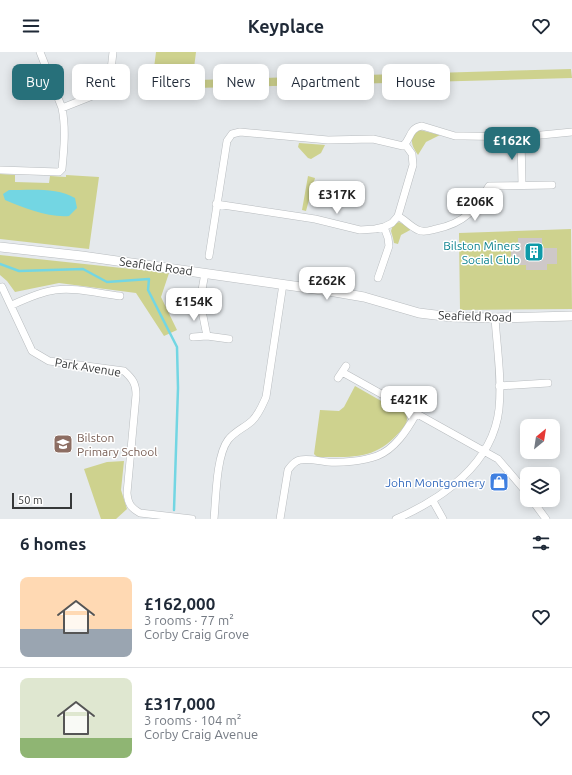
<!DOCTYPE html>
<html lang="en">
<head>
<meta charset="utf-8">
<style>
	:root { --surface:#fff; --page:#f6f6f7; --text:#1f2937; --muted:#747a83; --line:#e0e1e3; --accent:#27707a }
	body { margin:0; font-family:Ubuntu,sans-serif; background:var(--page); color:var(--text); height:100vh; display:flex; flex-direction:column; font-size:15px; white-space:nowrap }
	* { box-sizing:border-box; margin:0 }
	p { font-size:13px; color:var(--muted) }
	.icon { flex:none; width:22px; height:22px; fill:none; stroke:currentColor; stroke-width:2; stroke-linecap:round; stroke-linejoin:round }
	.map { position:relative; height:467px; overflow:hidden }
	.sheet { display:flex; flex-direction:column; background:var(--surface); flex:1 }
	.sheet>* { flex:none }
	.guide { position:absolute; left:12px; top:12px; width:548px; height:36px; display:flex; gap:8px }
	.needle { width:26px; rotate:30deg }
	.buttons { position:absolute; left:520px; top:367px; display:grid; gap:8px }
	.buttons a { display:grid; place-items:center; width:40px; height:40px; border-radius:8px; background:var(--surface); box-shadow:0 2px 10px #0003; font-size:20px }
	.scale { position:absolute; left:12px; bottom:10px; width:60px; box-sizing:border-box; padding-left:4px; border:2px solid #363839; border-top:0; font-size:11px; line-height:14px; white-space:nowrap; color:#363839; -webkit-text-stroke:3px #fff; paint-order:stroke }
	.price { position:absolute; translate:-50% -34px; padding:0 9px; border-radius:8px; background:#fff; color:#222; font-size:13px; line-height:26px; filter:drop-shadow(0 1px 2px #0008) }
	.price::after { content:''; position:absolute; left:50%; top:24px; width:12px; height:9px; margin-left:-6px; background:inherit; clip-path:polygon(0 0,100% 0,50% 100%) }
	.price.selected { background:var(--accent); color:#fff }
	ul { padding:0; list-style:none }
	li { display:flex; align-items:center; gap:12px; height:100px; padding:0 20px }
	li+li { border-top:1px solid var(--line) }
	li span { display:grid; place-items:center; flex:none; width:112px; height:80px; border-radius:8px; color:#555 }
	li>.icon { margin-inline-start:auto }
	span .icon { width:48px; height:48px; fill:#fffc; stroke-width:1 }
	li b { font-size:17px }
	h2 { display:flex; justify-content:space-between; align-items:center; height:48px; padding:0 20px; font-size:17px }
	.chip { padding:0 14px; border-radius:8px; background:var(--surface); box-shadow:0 2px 10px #0003; font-size:14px; line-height:36px }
	.chip.selected { background:var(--accent); color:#fff }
	header { display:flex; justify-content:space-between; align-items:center; height:52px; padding:0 20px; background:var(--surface); font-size:18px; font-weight:700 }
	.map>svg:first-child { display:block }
	.green { fill:#ced28e }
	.water { fill:#73d6e3 }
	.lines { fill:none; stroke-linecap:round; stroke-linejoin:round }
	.stream { stroke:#73d6e3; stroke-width:2.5 }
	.building { fill:#cec8c8 }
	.minor-casing { stroke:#b8bcbf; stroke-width:8 }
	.tertiary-casing { stroke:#b8bcbf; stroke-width:10 }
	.minor { stroke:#fff; stroke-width:7 }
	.tertiary { stroke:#fff; stroke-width:9 }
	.labels { text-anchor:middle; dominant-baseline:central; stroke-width:3; stroke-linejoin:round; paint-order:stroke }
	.culture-label { font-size:12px; fill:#0d838f; stroke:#fff; text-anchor:end }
	.street-label { font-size:12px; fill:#363839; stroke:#fff }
	.education-label { font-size:12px; fill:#785e54; stroke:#fff; text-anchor:start }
	.shop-label { font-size:12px; fill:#366cbe; stroke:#fff; text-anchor:end }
</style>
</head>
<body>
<header><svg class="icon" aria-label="menu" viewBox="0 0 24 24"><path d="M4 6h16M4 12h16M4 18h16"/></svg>Keyplace<svg class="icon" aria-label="heart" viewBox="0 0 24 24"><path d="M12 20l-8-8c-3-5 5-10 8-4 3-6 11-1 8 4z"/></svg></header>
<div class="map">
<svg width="572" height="467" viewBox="0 0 572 467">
	<rect width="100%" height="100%" fill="#e5e9ec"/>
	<path class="green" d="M156,0H196L193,24L150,48Z
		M571,17L572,26L195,36L198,28Z
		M420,78L440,83L426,90L418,103C411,93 408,85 420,78Z
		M299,91L325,93L321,101L311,107L308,106L298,95Z
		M0,122L15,123V130L49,131L50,124L66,125V123L99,125L89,197L0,187Z
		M308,124L315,126L306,159L302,158Z
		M399,170L412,177L401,183L398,192L394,191L393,186L391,179L393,173Z
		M571,177L572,257L460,258L459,181Z
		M0,203L169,221L161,245L177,278L164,284L136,241L59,231L15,240L7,229L0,223Z
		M355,334L397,358L401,357C408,362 409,369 403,376C377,408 356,405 317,405L314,402L320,358L339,359L344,355Z
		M124,409L121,438L127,457L116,467H101L84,417L107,410Z"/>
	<path class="water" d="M9,138C29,138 57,135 75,146L77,156L69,164C50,166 23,156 5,148L3,142Z"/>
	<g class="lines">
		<path class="stream" d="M0,212L19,219L83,217L107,230L149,227L148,238L177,295L178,336L174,458"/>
	</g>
	<path class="building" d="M518,186H542V196H557V212H547V218H526V213H517V205H511V192H518Z"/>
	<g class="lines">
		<defs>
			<path id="minor" d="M62,56L105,39L109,36L113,0
				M521,85L522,133
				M0,118L59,120L62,117C64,97 66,76 62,56L40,0
				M216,152L315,167L360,178L375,177L384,175L392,171L398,164L413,113L412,102L405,92
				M398,164C405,168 411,175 418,178C424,181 431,178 436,177C465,171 475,158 489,134L552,133
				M209,204L227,89L232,82L240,80L328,88L373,87L403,94C411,87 409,76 422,74L455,84H464L521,85L572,80
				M205,221L200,249L207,284L229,287
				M378,226L389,194L388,186L384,175
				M2,235L32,299L49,309L124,319C133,327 136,332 136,343L127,441C128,452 131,456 140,461L192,467
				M12,253C25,247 40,240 55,238C76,235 100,242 120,244
				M193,285L207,284
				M342,320L498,407L527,441
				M338,326L346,314
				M499,334L548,331
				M532,448L546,467
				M433,449L443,467
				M214,467C216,447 216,404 228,388C235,379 244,376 252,369C259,362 262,354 266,345L283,232
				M280,467L288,418C291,414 294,409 300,408C308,406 319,409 328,410C342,411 363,409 377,404C395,397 407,378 416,362
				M396,467C442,447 493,412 499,357C502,327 497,296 495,266"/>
			<path id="tertiary" d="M0,195L82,204L329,239L364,245L419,261L452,265L495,266L572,264"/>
		</defs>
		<use href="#minor" class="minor-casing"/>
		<use href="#tertiary" class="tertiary-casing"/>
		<use href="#minor" class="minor"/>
		<use href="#tertiary" class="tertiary"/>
	</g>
	<defs>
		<symbol id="building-square" viewBox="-11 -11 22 22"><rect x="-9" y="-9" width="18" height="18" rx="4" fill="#0f9aa8" stroke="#fff"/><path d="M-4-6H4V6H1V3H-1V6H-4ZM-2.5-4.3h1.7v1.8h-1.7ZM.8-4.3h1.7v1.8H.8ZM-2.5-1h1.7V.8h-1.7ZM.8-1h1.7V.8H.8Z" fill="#fff"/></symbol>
		<symbol id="school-square" viewBox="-11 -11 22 22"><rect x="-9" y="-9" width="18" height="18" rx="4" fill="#8d6e63" stroke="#fff"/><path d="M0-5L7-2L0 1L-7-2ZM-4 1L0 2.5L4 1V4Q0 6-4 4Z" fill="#fff"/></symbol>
		<symbol id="shop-square" viewBox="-11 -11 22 22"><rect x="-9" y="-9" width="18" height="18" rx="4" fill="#3f7fe0" stroke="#fff"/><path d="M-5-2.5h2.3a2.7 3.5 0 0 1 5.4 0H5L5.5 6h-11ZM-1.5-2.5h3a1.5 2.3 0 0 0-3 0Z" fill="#fff"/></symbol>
	</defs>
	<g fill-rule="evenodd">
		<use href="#building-square" x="523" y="189" width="22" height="22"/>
		<use href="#school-square" x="52" y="381" width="22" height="22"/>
		<use href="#shop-square" x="488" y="419" width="22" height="22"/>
	</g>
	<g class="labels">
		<g class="culture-label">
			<text x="520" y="193">Bilston Miners<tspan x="520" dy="14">Social Club</tspan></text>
		</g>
		<g class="street-label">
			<text transform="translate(156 214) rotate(8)">Seafield Road</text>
			<text transform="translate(475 264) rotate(2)">Seafield Road</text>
			<text transform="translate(88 315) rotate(9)">Park Avenue</text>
		</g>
		<g class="education-label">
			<text x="77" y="385">Bilston<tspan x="77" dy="14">Primary School</tspan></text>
		</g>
		<g class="shop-label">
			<text x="485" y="430">John Montgomery</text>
		</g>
	</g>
</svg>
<div class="buttons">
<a><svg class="needle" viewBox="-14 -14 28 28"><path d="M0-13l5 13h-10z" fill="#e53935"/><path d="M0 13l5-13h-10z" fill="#747a83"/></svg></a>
<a><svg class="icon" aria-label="layers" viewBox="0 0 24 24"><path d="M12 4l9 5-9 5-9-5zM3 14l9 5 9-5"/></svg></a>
</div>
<div class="scale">50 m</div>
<b class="price selected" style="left:512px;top:109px">£162K</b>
<b class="price" style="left:337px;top:163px">£317K</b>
<b class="price" style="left:475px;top:170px">£206K</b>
<b class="price" style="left:327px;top:249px">£262K</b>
<b class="price" style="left:194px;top:270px">£154K</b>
<b class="price" style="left:409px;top:368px">£421K</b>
<div class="guide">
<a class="chip selected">Buy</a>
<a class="chip">Rent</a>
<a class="chip">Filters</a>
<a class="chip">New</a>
<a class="chip">Apartment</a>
<a class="chip">House</a>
</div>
</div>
<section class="sheet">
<h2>6 homes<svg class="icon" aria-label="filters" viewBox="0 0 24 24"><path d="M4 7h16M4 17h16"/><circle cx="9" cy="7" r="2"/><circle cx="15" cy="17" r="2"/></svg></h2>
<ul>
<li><span style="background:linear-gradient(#ffd9b3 65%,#9aa5b1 0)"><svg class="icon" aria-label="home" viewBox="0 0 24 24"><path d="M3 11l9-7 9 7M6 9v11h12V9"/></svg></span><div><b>£162,000</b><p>3 rooms · 77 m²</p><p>Corby Craig Grove</p></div><svg class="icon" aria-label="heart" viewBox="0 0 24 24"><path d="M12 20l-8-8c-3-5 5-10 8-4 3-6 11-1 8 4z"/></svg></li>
<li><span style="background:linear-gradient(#dfe7d0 75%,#8fb573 0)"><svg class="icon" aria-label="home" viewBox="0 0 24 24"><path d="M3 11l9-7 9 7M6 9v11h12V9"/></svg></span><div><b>£317,000</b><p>3 rooms · 104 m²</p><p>Corby Craig Avenue</p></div><svg class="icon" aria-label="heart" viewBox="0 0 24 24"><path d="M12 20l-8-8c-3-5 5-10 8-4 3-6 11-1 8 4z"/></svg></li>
</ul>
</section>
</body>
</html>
